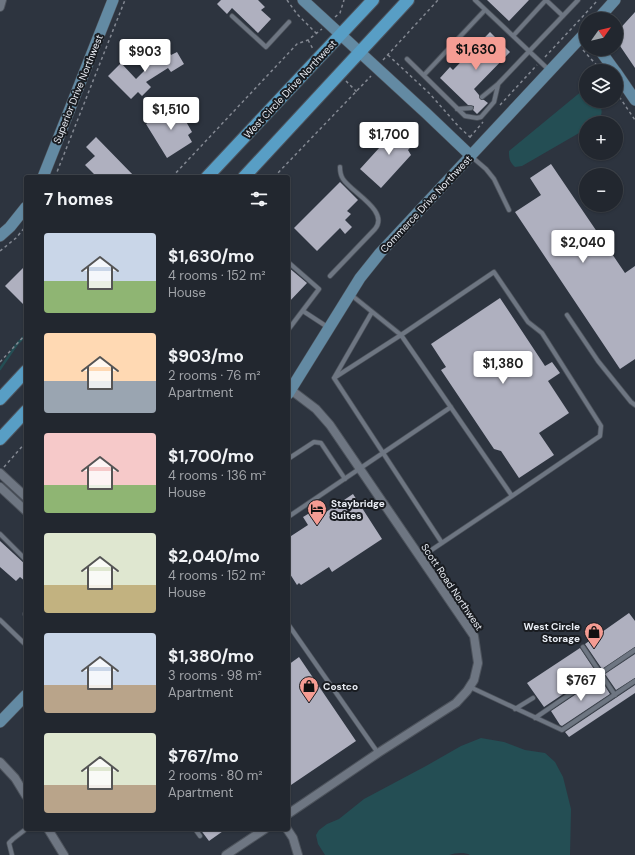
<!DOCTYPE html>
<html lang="en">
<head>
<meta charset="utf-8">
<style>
	:root { --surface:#22272f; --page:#2a2f37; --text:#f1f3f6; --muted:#a2a5aa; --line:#3f444b; --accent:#f59c93 }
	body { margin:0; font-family:"DM Sans",sans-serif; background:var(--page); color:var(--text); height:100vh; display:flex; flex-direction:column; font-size:15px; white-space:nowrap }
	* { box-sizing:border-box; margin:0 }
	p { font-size:13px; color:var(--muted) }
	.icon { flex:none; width:22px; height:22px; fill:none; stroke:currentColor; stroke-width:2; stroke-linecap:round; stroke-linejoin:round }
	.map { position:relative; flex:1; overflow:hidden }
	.drawer { position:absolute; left:24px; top:175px; width:266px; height:656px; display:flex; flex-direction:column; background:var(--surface); border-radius:4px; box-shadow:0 1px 3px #0004,0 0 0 1px var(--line) }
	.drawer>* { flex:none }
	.needle { width:26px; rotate:56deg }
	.controls { position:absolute; left:579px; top:12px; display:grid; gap:8px }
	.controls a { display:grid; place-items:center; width:44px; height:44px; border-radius:50%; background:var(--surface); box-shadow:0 1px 3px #0004,0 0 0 1px var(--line); font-size:20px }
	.price { position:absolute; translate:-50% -34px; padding:0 9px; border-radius:4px; background:#fff; color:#222; font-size:13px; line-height:26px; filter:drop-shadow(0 1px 2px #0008) }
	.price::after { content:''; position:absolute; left:50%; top:24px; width:12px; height:9px; margin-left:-6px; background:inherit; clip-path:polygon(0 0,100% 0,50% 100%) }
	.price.on { background:var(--accent); color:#111 }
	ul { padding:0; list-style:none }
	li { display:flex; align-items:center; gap:12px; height:100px; padding:0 20px }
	li span { display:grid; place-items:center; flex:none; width:112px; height:80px; border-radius:4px; color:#555 }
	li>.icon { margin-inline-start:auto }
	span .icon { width:48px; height:48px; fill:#fffc; stroke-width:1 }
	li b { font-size:17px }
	h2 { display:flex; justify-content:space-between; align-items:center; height:48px; padding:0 20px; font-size:17px }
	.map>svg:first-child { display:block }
	.water { fill:#244e54 }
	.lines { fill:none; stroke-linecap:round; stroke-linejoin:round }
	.stream { stroke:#244e54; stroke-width:2.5 }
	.building { fill:#afb0bf }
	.lane-casing { stroke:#4d535c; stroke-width:5.5 }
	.street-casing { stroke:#4d535c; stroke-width:10 }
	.secondary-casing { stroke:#4d535c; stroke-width:12 }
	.primary-casing { stroke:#4d535c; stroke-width:14 }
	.path { stroke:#838892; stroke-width:1.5; stroke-dasharray:3 3; stroke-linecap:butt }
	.lane { stroke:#6e7682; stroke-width:4 }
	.street { stroke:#6e7682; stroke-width:8 }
	.secondary { stroke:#638aa3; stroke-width:11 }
	.primary { stroke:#589ec5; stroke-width:12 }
	.labels { text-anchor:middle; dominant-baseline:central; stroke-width:4; stroke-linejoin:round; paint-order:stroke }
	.street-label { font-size:10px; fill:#eaeef5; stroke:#191c21 }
	.poi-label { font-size:10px; font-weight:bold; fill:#eaeef5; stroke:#191c21; text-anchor:start }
</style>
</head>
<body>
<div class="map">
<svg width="635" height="855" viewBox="0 0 635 855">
	<rect width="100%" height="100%" fill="#2d343f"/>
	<path class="water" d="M582,91H586V101H597C604,110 603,116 595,123H586V129L522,166L515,167C509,161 509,158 509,151L577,95Z
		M481,738L504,742L525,750L545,753L555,762L563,777L571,809L570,855H470C465,852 455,853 449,855H325L318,844L316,835L319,830L327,824L339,819L364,799L426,766L461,746Z"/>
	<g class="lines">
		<path class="stream" d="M0,369L17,344L26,335"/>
	</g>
	<path class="building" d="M221,0H258L265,7L261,10L271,19L258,33L232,8L227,14L217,4Z
		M487,0H529L509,21Z
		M635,12V68L616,40V33Z
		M490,32L510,52L474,89L479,95L480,99L484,100L488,103L477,114L473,110L474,106L468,105L440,78L450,67L453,70Z
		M166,48L171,55L177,52L184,64L171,72L168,68L146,82L151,87L142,96L138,92L131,99L108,76L121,63L136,79L146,69L142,63Z
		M172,108L176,115L186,109L190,115L184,118L192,132L188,135L192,142L167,158L146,124Z
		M399,124L417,140L408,150L411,155L381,188L360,169L380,147L375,143L380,138L384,140Z
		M96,137L135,177H97L85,165L95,156L86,147Z
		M551,164L625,273L635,266V359L620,369L515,212L541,195L530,178Z
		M340,182L358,200L347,211L351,214L345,220L352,227L345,234L340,228L317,251L294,228Z
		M26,265V307L5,286Z
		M288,267L307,283L288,303Z
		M500,298L545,366L552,362L560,373L548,381L569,413L539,433L554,455L519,478L501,451L494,449L441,370L446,367L431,344Z
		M353,494L382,539L332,572L329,567L301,585L299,583L297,585L290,574L288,576V538L308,525L303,517L313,511L317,518Z
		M0,541L26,565V582L20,577L16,581L0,567Z
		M629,613L635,621V647L602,669L585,644Z
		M580,648L596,672L544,707L527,683Z
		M635,654V678L616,690L605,674Z
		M299,657L356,741L288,787V665Z
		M600,678L610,694L562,726L560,725L551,711Z
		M635,685V693L569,737L565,732Z
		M200,829H226L209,841Z"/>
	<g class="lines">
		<defs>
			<path id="lane" d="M475,0L549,70
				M232,16L266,47L289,22
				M513,36L546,0L563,16
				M407,59L465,116L477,118L481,117L494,102L498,85
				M424,75L485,10
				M482,97L498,84L578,0
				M457,109L471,108
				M472,157L486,169L494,179L509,210
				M288,262L319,289L288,330
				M330,276L375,229C390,211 351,192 343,179C341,176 340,171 340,167
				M350,294L401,335L512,496L421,557
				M303,311L329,328
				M372,312L334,378L442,543
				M567,315L598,361L631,402L635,405
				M334,378L401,335L494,272L528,322L542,333L601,426L600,436L512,496
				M288,459L314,442L321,443L345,479
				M288,517L451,407
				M0,534L26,560
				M25,614H26
				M0,620L26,645
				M288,624L378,753
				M583,647L615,695
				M470,687L562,730L635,681
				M515,709L533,698
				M535,718L635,650
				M195,829L200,836
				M12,855L9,843L13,839L26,829"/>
			<path id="street" d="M0,7L2,0
				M0,473L26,497
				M0,487L26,511
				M0,762L15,778L26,796
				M288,814L378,753L456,703L467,691L474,680L478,663L474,636L330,425L316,409L291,390
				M48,829L64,855
				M287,829L293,838L298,855
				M226,855L265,829"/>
			<path id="secondary" d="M303,0L427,114L471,156
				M598,19L615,0
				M599,49L615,71
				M616,72L635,100
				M43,177L113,0
				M0,236L10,227L26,207
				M288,394L360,278L380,253L586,32
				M0,722L26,695"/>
			<path id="primary" d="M207,177L373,0
				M244,177L408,0
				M0,399L26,371
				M0,439L26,411"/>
		</defs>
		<use href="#lane" class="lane-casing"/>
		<use href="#street" class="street-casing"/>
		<use href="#secondary" class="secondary-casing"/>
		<use href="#primary" class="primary-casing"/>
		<path class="path" d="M287,0L297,14L317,34
			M335,17L340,13L344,0
			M308,40L313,49
			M583,50L602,71
			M388,55L429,93L459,127L470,137L472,140
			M545,57L598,0
			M383,60L438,0
			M346,81L357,92
			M616,92L635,120
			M500,105L537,65
			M470,137L483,122
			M55,177L125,0
			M172,177L297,44L308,40L322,29
			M274,177L371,76
			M0,251L16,238L26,226
			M0,362L26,334
			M4,467L26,442"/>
		<use href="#lane" class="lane"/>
		<use href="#street" class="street"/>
		<use href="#secondary" class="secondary"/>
		<use href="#primary" class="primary"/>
	</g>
	<defs>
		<symbol id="hotel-pin" viewBox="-11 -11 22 30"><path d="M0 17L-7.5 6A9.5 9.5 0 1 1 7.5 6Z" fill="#f59c93" stroke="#191c21"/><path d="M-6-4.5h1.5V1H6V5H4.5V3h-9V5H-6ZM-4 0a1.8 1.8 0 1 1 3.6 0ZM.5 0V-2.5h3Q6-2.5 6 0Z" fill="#111"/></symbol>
		<symbol id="shop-pin" viewBox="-11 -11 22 30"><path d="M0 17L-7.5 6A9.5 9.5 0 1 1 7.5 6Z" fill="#f59c93" stroke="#191c21"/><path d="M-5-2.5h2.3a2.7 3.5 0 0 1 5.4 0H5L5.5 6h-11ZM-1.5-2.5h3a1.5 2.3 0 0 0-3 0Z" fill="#111"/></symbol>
	</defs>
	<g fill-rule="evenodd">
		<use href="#hotel-pin" x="306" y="498" width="22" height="30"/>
		<use href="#shop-pin" x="583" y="621" width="22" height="30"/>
		<use href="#shop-pin" x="298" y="675" width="22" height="30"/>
	</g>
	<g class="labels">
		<g class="street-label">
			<text transform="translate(78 89) rotate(-68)">Superior Drive Northwest</text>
			<text transform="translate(290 89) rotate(-47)">West Circle Drive Northwest</text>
			<text transform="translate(426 204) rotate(-47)">Commerce Drive Northwest</text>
			<text transform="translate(452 587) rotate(56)">Scott Road Northwest</text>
		</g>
		<g class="poi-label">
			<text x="331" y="503">Staybridge<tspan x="331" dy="12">Suites</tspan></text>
			<text x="580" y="626" text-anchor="end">West Circle<tspan x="580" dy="12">Storage</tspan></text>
			<text x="323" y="686">Costco</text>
		</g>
	</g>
</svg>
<div class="controls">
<a><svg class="needle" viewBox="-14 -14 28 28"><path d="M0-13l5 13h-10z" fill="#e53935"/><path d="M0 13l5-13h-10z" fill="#a2a5aa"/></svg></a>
<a><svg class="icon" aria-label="layers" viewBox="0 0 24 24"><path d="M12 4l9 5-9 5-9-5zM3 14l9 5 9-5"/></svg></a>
<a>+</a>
<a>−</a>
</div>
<b class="price on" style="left:476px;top:71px">$1,630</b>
<b class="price" style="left:145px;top:73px">$903</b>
<b class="price" style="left:171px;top:131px">$1,510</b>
<b class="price" style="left:389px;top:156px">$1,700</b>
<b class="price" style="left:583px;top:264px">$2,040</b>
<b class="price" style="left:503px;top:385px">$1,380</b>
<b class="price" style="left:581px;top:702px">$767</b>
<section class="drawer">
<h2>7 homes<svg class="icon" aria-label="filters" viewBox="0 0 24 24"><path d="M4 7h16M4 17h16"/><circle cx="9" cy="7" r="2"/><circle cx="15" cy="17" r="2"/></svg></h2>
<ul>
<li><span style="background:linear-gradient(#c9d6e8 60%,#8fb573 0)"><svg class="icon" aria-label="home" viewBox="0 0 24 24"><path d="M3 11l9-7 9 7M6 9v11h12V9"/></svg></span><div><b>$1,630/mo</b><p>4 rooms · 152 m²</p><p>House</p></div></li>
<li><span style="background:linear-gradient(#ffd9b3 60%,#9aa5b1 0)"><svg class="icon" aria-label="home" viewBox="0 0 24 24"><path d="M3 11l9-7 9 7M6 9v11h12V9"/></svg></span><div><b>$903/mo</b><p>2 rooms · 76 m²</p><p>Apartment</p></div></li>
<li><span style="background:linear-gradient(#f6c9c9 65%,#8fb573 0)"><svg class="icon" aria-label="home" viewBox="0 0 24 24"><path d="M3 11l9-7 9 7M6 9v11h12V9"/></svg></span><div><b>$1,700/mo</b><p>4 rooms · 136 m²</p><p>House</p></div></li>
<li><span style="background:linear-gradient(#dfe7d0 65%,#c2b280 0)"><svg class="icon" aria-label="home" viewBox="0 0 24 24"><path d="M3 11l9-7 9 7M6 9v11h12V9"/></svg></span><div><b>$2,040/mo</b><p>4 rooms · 152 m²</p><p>House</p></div></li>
<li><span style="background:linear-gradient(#c9d6e8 65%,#b9a48a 0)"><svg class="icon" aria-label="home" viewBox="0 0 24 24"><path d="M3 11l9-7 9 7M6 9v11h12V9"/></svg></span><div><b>$1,380/mo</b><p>3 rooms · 98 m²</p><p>Apartment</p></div></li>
<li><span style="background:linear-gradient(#dfe7d0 65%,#b9a48a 0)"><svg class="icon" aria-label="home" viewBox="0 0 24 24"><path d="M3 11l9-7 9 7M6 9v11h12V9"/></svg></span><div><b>$767/mo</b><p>2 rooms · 80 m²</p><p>Apartment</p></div></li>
</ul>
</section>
</div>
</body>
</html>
